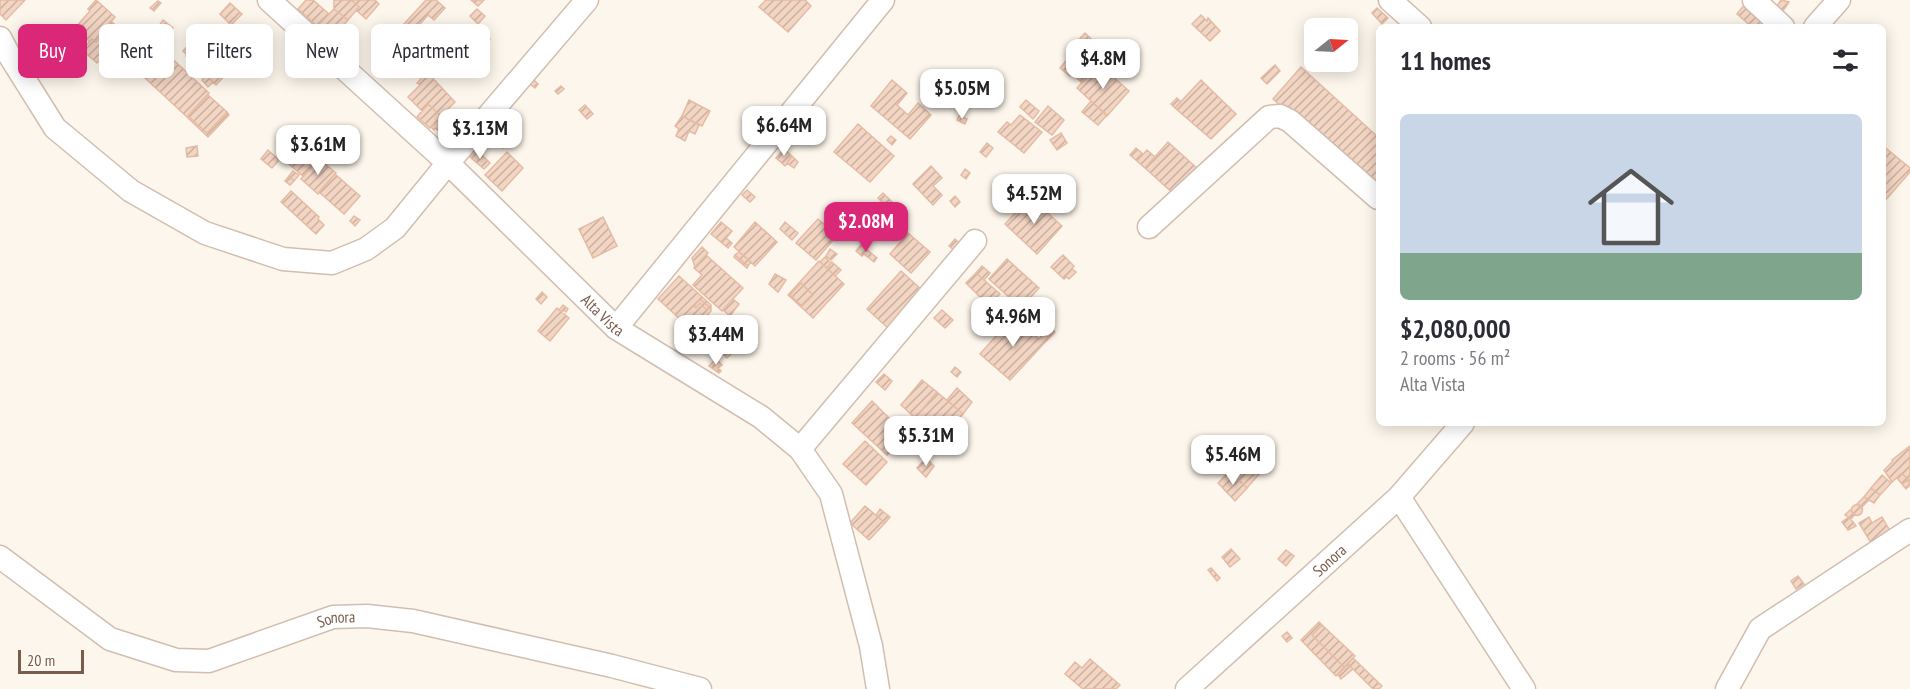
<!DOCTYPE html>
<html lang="en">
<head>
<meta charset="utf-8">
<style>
	:root { --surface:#fff; --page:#f7f7f7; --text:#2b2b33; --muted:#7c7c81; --line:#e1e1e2; --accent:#db2777 }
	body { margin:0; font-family:"PT Sans Narrow",sans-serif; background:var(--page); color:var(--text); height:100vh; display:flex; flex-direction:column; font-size:22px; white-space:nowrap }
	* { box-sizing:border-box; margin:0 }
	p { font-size:20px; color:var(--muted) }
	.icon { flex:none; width:33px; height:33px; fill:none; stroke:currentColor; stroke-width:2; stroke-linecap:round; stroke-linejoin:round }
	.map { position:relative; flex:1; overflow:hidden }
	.details { position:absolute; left:1376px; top:24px; width:510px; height:402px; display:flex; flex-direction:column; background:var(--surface); border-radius:9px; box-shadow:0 3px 15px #0003 }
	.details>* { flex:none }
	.hud { position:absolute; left:18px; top:24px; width:570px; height:54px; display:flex; gap:12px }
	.needle { width:39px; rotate:72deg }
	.controls { position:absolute; left:1304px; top:18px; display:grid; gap:12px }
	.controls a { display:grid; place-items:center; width:54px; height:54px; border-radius:9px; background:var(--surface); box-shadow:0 3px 15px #0003; font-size:30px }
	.scale { position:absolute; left:18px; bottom:15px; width:66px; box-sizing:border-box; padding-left:6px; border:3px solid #7a5c4d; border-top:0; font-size:16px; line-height:21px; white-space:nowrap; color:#7a5c4d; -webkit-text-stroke:4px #fffaf3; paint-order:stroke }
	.price { position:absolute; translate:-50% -51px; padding:0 14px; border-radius:12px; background:#fff; color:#222; font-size:20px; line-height:39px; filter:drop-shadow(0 2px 3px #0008) }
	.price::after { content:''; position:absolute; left:50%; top:36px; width:18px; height:14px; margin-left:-9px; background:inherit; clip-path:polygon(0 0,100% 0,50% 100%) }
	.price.on { background:var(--accent); color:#fff }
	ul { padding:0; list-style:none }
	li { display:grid; align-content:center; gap:12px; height:318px; padding:0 24px }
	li+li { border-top:2px solid var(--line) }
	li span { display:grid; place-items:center; height:186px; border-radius:9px; color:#555 }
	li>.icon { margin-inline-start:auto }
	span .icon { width:108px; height:108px; fill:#fffc; stroke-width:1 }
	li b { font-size:26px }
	h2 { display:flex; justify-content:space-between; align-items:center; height:72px; padding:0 24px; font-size:26px }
	.chip { padding:0 21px; border-radius:9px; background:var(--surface); box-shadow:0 3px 15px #0003; font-size:21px; line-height:54px }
	.chip.on { background:var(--accent); color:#fff }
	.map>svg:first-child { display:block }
	.building { fill:url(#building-hatch); stroke:#e6bba3; stroke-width:1.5; fill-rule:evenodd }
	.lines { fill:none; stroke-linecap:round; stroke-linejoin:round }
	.minor-casing { stroke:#d1beb0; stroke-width:25 }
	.minor { stroke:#fff; stroke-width:22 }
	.labels { text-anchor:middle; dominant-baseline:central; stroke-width:6; stroke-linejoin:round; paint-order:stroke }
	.street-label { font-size:16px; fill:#7a5c4d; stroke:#fffaf3 }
</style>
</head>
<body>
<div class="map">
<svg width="1910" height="689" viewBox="0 0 1910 689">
	<defs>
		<pattern id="building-hatch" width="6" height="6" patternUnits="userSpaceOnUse" patternTransform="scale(1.5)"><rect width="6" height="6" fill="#f3d5c3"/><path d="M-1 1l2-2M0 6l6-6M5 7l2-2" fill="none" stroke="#cab0a1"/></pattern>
	</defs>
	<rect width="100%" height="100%" fill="#fdf6ec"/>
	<path class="building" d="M0,0H25L6,20L0,14Z
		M96,0L115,17L97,37L99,39L96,42L92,39L89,41L75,28L90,11L88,9Z
		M306,0H313L329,14L317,26L298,9Z
		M334,0H351L359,7L348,20L334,9Z
		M351,0H375L379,4L366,19L356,10L359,7Z
		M426,0H436L445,8L434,20L428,15L413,32L404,24Z
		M471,0H484L478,6Z
		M766,0H805L811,6L788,32L759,7Z
		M1781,0L1789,2L1783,11L1777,6Z
		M158,1L161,3L154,11L150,8Z
		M230,3L242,14L231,25L220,14Z
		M1745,4L1770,27H1752L1737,14Z
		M1377,8L1388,18L1382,24L1372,13Z
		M334,9L348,20L331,39L317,26Z
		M477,9L485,16L478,24L470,16Z
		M1201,15L1207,21L1208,18L1220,31L1210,41L1192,24Z
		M163,20L173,28L167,37L156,30Z
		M111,21L124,33L97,63L82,50L92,39L96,42L99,39L97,37Z
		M214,26L232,44L227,50L239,60L216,85L186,56Z
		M484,33L490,39L487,42L480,36Z
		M1085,33L1092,40L1082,50L1075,44Z
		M195,38L199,42L187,55L183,51Z
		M421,43L432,54L416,70L405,59Z
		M397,52L405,62L386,77L378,67Z
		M166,53L209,93L187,117L145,78Z
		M1072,54L1082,63L1070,76L1060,68Z
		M1089,64L1094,69L1082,83L1077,78Z
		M1099,64L1129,91L1107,116L1077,88Z
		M1275,65L1280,71L1267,84L1261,78Z
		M1301,67L1378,137V193L1273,99Z
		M427,72L455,102L441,116L428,104L422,111L408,97L420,85L417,83Z
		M206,75L213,82L208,87L202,80Z
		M534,80L538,84L535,88L530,84Z
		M892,80L907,93L897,105L908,115L918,103L931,115L910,139L871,106Z
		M1201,80L1236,114L1211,139L1175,108Z
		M561,86L564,89L558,94L555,91Z
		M208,95L227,112L207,133L188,116Z
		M1177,98L1181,102L1175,108L1171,104Z
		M689,100L710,111L702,126L682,116Z
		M1026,100L1039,111L1033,119L1020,107Z
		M1091,101L1107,115L1098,125L1082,112Z
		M428,104L441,116L430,128L417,117Z
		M585,105L593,114L587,119L579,110Z
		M1048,106L1064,120L1052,135L1035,122Z
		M227,112L229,115L208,137L187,117L188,116L207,133Z
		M509,113L518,121L507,133L498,125Z
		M1020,115L1042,132L1024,153L998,132L1007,122L1011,125Z
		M682,116L699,125L695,134L689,131L685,141L676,136L679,129L675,126Z
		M959,116L967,119L965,124L957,120Z
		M440,117L446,123L439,131L435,128L434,130L431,127Z
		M858,124L894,156L870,182L834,152Z
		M492,129L498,134L492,141L486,136Z
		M504,132L511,138L503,148L496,142Z
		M1061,133L1067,143L1057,150L1050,140Z
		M891,136L896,140L892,145L887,140Z
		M298,142L318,159L303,176L283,159Z
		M1168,142L1199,170L1176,196L1145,168Z
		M987,143L993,148L986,157L980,152Z
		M1882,145L1910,168V172L1882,204Z
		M197,146L198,156L187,157L186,148Z
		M1136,148L1143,154L1137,161L1130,155Z
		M784,149L792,156L785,166L776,158Z
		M268,150L279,160L272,168L261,159Z
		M477,150L490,163L484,169L470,157Z
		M1147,150L1155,157L1145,168L1137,161Z
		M507,152L523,168L502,191L485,175Z
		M792,156L798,162L794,168L787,163Z
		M319,159L336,173L318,194L301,179Z
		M931,166L942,178L933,186L942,195L933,205L913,184Z
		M965,169L970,173L966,179L961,175Z
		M293,171L299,175L294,181L289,176Z
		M335,174L360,196L344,214L319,192Z
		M289,176L294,181L290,185L285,181Z
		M747,190L755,197L750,202L742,195Z
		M291,191L319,217L318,219L324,225L316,234L281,202Z
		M883,193L894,204L889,209L878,198Z
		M955,196L960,202L955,207L950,201Z
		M1030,197L1062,226L1037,254L1005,224Z
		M354,216L360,220L355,226L350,221Z
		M603,217L617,246L593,258L579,229Z
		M818,219L831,230L834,227L840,232L816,260L796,243Z
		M721,222L732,231L722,243L711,234Z
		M755,222L777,242L755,266L734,247Z
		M785,222L798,233L792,240L780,229Z
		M908,233L930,252L911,273L890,254Z
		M726,238L732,243L728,248L722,243Z
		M955,239L961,245L955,251L949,246Z
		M861,245L877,258L874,262L864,254L862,256L856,251Z
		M702,247L708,253L695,267L692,258Z
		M830,249L837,254L831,260L826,256Z
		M739,252L751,262L748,266L735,255Z
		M706,255L743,288L722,311L693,285L702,275L694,268Z
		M735,255L748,266L747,268L734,257Z
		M1063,255L1074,266L1072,269L1076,272L1069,279L1067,277L1064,279L1051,267Z
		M825,257L831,263L827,268L820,262Z
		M1007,259L1039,288L1021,308L989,279Z
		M819,261L844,284L813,318L788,295ZM801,283L813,295L802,306L790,295Z
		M832,262L841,270L835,276L827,268Z
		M982,266L990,273L984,280L976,273Z
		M901,271L922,290L888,328L867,309Z
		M976,273L1000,294L988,305L966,283Z
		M775,274L786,280L778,292L769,284Z
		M679,276L711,305V311L693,331L658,299ZM700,299L709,307L707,310L700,303L696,308L694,306Z
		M801,283L813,295L802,306L790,295Z
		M542,292L547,297L541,304L536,299Z
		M700,299L709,307L707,310L700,303L696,308L694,306Z
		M733,299L739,304L730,316L723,310Z
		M563,305L568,309L566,312L564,310L562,312L559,310Z
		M557,308L569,318L550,341L538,331Z
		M942,310L953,320L945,328L934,318Z
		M1013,317L1039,339L1044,333L1049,338L1010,380L980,354Z
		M1048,326L1055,332L1049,338L1042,332Z
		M725,337L737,348L727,358L716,347Z
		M716,359L722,365L718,368L721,371L719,373L709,366Z
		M955,367L961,372L957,377L951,372Z
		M884,374L892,381L885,390L876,382Z
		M922,380L937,392L915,418L901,405Z
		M957,388L972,402L963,414L947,400Z
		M937,392L963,414L940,441L915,418Z
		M872,401L907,436L887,455L852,423Z
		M865,441L887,462L866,485L843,464Z
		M1242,443L1255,454L1234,476L1223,465Z
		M1910,446V482L1902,473L1892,482L1884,470L1893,461L1892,460Z
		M1255,454L1267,465L1247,488L1234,476Z
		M926,458L934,466L926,477L917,468Z
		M1230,471L1247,488L1235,501L1218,483Z
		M1902,473L1908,480L1902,484L1897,478Z
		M1882,475L1891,483L1880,495L1871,488Z
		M1908,480L1910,485L1906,489L1902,484Z
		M1871,488L1880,495L1874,503L1864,497Z
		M1864,497L1869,500L1861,508L1857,504Z
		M1851.5 510a5.5 5.5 0 1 1 11 0a5.5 5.5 0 1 1-11 0Z
		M865,506L885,523L869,540L850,523Z
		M880,509L890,517L885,523L876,515Z
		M1850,510L1855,514L1851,519L1845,515Z
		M1849,517L1856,526L1848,530L1842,522Z
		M1869,517L1872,523L1882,517L1890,531L1871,543L1859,523Z
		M1231,549L1240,559L1230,567L1222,557Z
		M1286,550L1294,556L1286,566L1278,559Z
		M1211,568L1220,578L1217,581L1208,570Z
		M1798,576L1804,584L1796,589L1791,581Z
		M1319,622L1322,625L1312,635L1344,667L1336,676L1301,640Z
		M1322,625L1355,656L1344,667L1312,635Z
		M1287,632L1292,638L1287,642L1282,636Z
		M1353,658L1382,686L1379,689H1373L1348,664Z
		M1090,659L1120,685L1116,689H1083L1065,674L1075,662L1082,668Z
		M1348,664L1353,669L1341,679L1338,675Z"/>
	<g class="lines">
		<defs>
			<g id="minor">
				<path id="s1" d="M269,0L448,163L616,328L761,417L800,449L831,494L871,646L878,689"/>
				<path d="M1390,0L1420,27"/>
				<path d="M1754,0L1783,27"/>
				<path d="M1815,27L1839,0"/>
				<path d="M0,38L8,53L55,128L131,191L205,233L283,259L332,263L366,249L395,228L448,163L587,0"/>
				<path d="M1149,227L1269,117L1280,116L1290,121L1378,198"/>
				<path d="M616,328L883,0"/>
				<path d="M800,449L975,241"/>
				<path d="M1399,497L1524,689"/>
				<path id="s2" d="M0,557L110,639L176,660L209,661L333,617L367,616L413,621L612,666L700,689"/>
				<path id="s3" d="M1187,689L1399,497L1463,423"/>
				<path d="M1727,689L1760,629L1910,530"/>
			</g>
		</defs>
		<use href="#minor" class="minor-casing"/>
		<use href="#minor" class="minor"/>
	</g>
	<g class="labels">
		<g class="street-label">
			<text stroke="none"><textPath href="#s1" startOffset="459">Alta Vista</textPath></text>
			<text stroke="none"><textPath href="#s3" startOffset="192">Sonora</textPath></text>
			<text stroke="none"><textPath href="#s2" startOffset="374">Sonora</textPath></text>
		</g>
	</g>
</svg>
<div class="controls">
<a><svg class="needle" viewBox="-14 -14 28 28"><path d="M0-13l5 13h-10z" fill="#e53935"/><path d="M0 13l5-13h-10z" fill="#7c7c81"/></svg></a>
</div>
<div class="scale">20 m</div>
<b class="price" style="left:1103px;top:90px">$4.8M</b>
<b class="price" style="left:962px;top:120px">$5.05M</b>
<b class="price" style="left:784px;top:157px">$6.64M</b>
<b class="price" style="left:480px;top:160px">$3.13M</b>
<b class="price" style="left:318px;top:176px">$3.61M</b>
<b class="price" style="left:1034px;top:225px">$4.52M</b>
<b class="price on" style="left:866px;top:253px">$2.08M</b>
<b class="price" style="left:1013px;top:348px">$4.96M</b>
<b class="price" style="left:716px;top:366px">$3.44M</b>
<b class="price" style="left:926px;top:467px">$5.31M</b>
<b class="price" style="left:1233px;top:486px">$5.46M</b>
<div class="hud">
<a class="chip on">Buy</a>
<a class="chip">Rent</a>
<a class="chip">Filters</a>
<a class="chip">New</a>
<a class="chip">Apartment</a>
</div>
<section class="details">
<h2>11 homes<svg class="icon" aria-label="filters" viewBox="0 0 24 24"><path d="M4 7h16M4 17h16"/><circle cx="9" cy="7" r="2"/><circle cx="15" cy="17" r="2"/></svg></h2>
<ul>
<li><span style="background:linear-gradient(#c9d6e8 75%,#7fa58c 0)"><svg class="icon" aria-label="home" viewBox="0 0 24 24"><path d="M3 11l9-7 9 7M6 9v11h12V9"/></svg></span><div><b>$2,080,000</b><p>2 rooms · 56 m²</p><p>Alta Vista</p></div></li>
</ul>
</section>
</div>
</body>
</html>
